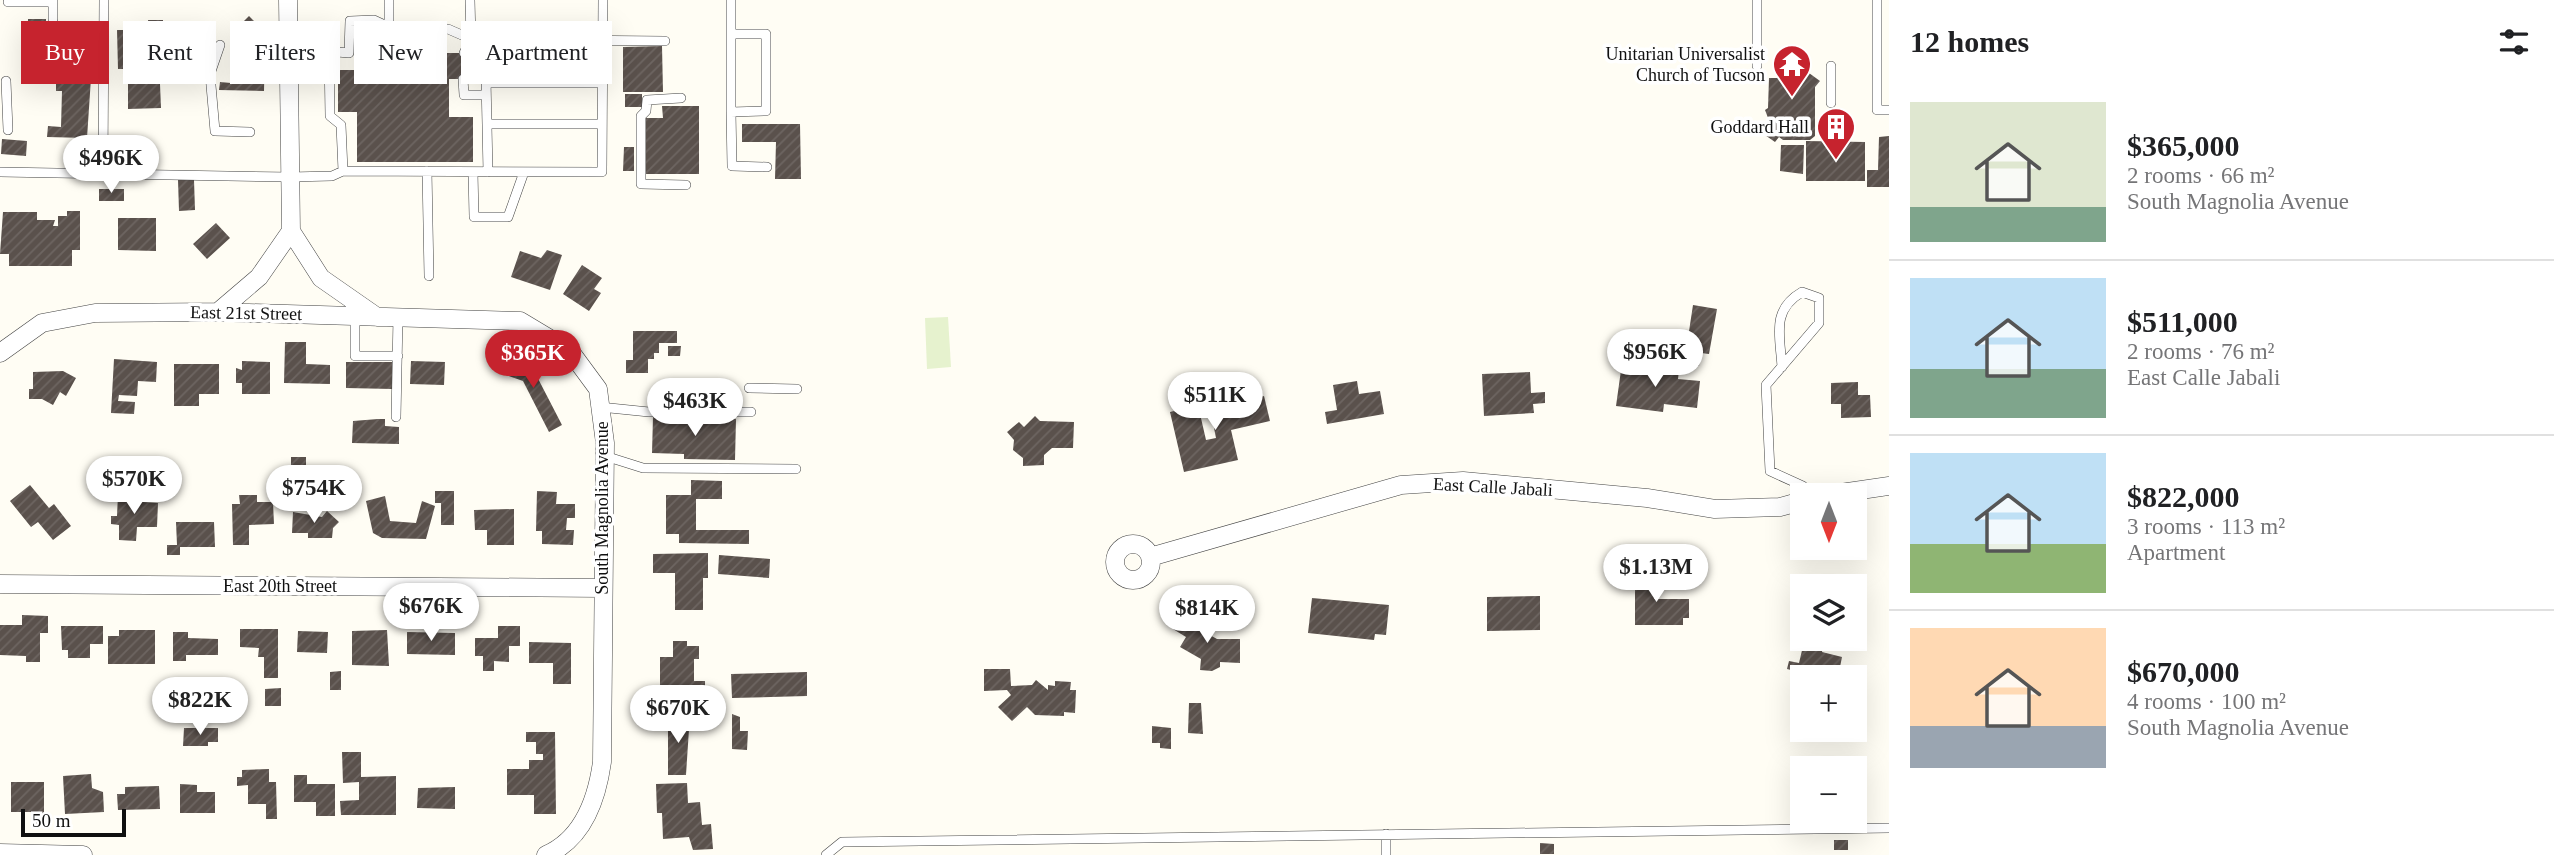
<!DOCTYPE html>
<html lang="en">
<head>
<meta charset="utf-8">
<style>
	:root { --surface:#fff; --page:#f2f2f2; --text:#202124; --muted:#757577; --line:#e0e0e0; --accent:#c6232e }
	body { margin:0; font-family:"Times New Roman",serif; background:var(--page); color:var(--text); height:100vh; display:flex; flex-direction:column; font-size:26px; white-space:nowrap }
	* { box-sizing:border-box; margin:0 }
	p { font-size:23px; color:var(--muted) }
	.icon { flex:none; width:38px; height:38px; fill:none; stroke:currentColor; stroke-width:2; stroke-linecap:round; stroke-linejoin:round }
	.map { position:relative; flex:1; overflow:hidden }
	.details { display:flex; flex-direction:column; background:var(--surface); width:665px }
	.details>* { flex:none }
	.top-card { position:absolute; left:21px; top:21px; width:665px; height:63px; display:flex; gap:14px }
	.needle { width:46px; rotate:180deg }
	.fabs { position:absolute; left:1790px; top:483px; display:grid; gap:14px }
	.fabs a { display:grid; place-items:center; width:77px; height:77px; border-radius:0px; background:var(--surface); box-shadow:0 7px 28px #0002; font-size:35px }
	.scale { position:absolute; left:21px; bottom:18px; width:105px; box-sizing:border-box; padding-left:7px; border:4px solid #101010; border-top:0; font-size:19px; line-height:24px; white-space:nowrap; color:#101010; -webkit-text-stroke:5px #fff; paint-order:stroke }
	.price { position:absolute; translate:-50% -60px; padding:0 16px; border-radius:24px; background:#fff; color:#222; font-size:23px; line-height:46px; filter:drop-shadow(0 2px 4px #0008) }
	.price::after { content:''; position:absolute; left:50%; top:42px; width:21px; height:16px; margin-left:-10px; background:inherit; clip-path:polygon(0 0,100% 0,50% 100%) }
	.price.selected { background:var(--accent); color:#fff }
	ul { padding:0; list-style:none }
	li { display:flex; align-items:center; gap:21px; height:175px; padding:0 21px }
	li+li { border-top:2px solid var(--line) }
	li span { display:grid; place-items:center; flex:none; width:196px; height:140px; border-radius:0px; color:#555 }
	li>.icon { margin-inline-start:auto }
	span .icon { width:84px; height:84px; fill:#fffc; stroke-width:1 }
	li b { font-size:30px }
	h2 { display:flex; justify-content:space-between; align-items:center; height:84px; padding:0 21px; font-size:30px }
	.pill { padding:0 24px; border-radius:0px; background:var(--surface); box-shadow:0 7px 28px #0002; font-size:24px; line-height:63px }
	.pill.selected { background:var(--accent); color:#fff }
	main { display:flex; flex:1; min-height:0 }
	.map>svg:first-child { display:block }
	.pitch { fill:#e6f2ce }
	.building { fill:url(#building-hatch) }
	.lines { fill:none; stroke-linecap:round; stroke-linejoin:round }
	.lane-casing { stroke:#434343; stroke-width:10 }
	.street-casing { stroke:#434343; stroke-width:19 }
	.lane { stroke:#fff; stroke-width:9 }
	.street { stroke:#fff; stroke-width:18 }
	.labels { text-anchor:middle; dominant-baseline:central; stroke-width:7; stroke-linejoin:round; paint-order:stroke }
	.poi-label { font-size:18px; fill:#101010; stroke:#fff; text-anchor:end }
	.street-label { font-size:18px; fill:#101010; stroke:#fff }
</style>
</head>
<body>
<main>
<div class="map">
<svg width="1889" height="855" viewBox="0 0 1889 855">
	<defs>
		<pattern id="building-hatch" width="6" height="6" patternUnits="userSpaceOnUse" patternTransform="scale(1.75)"><rect width="6" height="6" fill="#5a514c"/><path d="M-1 1l2-2M0 6l6-6M5 7l2-2" fill="none" stroke="#6d6561"/></pattern>
	</defs>
	<rect width="100%" height="100%" fill="#fffdf4"/>
	<path class="pitch" d="M948,317L951,367L927,369L925,318Z"/>
	<path class="building" d="M249,16L268,35L265,39L264,91L219,90L220,82L231,83L232,40L230,35Z
		M28,19H46L45,71H27Z
		M148,20H163V30L195,29V21H202L204,83L160,84L161,108L128,109V81H143V72H123V69H118L117,30H148Z
		M662,46L663,92H623V47Z
		M375,53H473V79H449V117H473V162H357V112H338V70H375Z
		M1809,73L1820,81L1815,87V136L1810,140H1783L1779,137L1775,142L1762,133L1770,123L1765,110L1768,108L1769,78H1802Z
		M56,78H91L87,138L47,137L48,126L61,127L62,91H56Z
		M625,94H642V107H625Z
		M662,106H699V174H645L644,118H663Z
		M742,124H800L801,179H775L776,142H742Z
		M1889,136V187H1867V170H1878L1879,137Z
		M2,139L27,141L26,156L1,154Z
		M1806,141L1865,142V181H1806Z
		M1781,145H1804L1803,174L1780,171Z
		M624,147H634V171H623Z
		M178,180H194L195,210L179,211Z
		M99,189H124V201H99Z
		M67,211H80V250H72V266H9V254H0L3,212H37V220H55L53,226H58V216H67Z
		M118,218H156V251L118,250Z
		M216,223L230,238L207,259L193,244Z
		M547,250L562,255L550,290L511,277L520,251L541,258Z
		M582,265L602,278L594,289L601,293L589,311L563,294Z
		M1693,305L1717,309L1709,354L1701,353L1699,366L1684,364Z
		M633,331H677V343H659V353H654V359H648V373H626V360H633Z
		M285,342H306V364L330,365V384L284,383Z
		M668,346H681L680,356H668Z
		M506,357L531,365L562,425L549,432L523,381L500,373Z
		M114,359L157,362L156,382L138,381L137,396L119,395L118,401L135,402L134,414L111,413Z
		M242,361L270,362V394H242V383H236V368L242,370Z
		M411,361L445,362L444,385L410,384Z
		M346,362H393L392,389L346,388Z
		M1622,363L1679,370L1678,379L1700,381L1697,408L1664,404L1663,412L1616,406Z
		M174,364H219V394H199V406H174Z
		M63,371L76,378L66,396L60,392L53,405L42,399H29V389H33V372Z
		M1530,372L1531,393L1545,392V403L1533,404L1534,413L1484,416L1482,374Z
		M1357,381L1359,394L1380,391L1384,414L1327,424L1325,412L1337,410L1333,385Z
		M676,382H716V410L676,404Z
		M1858,382V395H1870L1871,417L1841,418V404H1831V383Z
		M1264,396L1270,421L1231,430L1238,460L1184,472L1170,412L1198,405L1206,440L1216,438L1210,408Z
		M1035,416L1040,421L1074,422L1073,448H1052L1044,455V465L1023,466V458L1013,450L1014,440L1007,432L1019,422L1024,427Z
		M653,417L736,419L735,460L684,459V454L652,453Z
		M378,419H385V426L399,427V444L352,443L353,421Z
		M291,457H306V480H291Z
		M691,480L722,481V499H696V530H749V544L679,543V534H666V495H691Z
		M30,485L49,508L54,504L71,526L53,540L38,522L31,527L10,501Z
		M435,491H454V525H441V503H435Z
		M537,491L557,492L556,504H575V518H567L566,530H574L573,545L542,544V531H536Z
		M118,494L143,495V502L158,503L157,527H137L136,541L119,540V525L111,524V516H117Z
		M239,495H257V502H273L274,524L249,525V545H233L232,504H240Z
		M385,496L390,521L416,523L422,501L435,506L426,539L382,538L373,533L366,501Z
		M514,509V545H487V530H475L474,510Z
		M327,511L339,522L333,528L332,538H308V533H292L293,512L322,517Z
		M176,522H214L215,547H180V555H167V545H177Z
		M708,553V578H703V610H675V573H653V554Z
		M719,555L770,559L769,578L718,574Z
		M1635,570H1654V599H1689V618H1683V625H1635Z
		M1540,596V630L1487,631V597Z
		M1312,598L1389,605L1386,635L1375,634L1374,640L1308,633Z
		M1183,612L1203,623L1199,629L1217,639H1240V663L1220,662V667L1212,671L1200,670L1201,659L1180,647L1186,637L1173,629Z
		M22,615L48,616V633H40V662H26V656L0,655V625H22Z
		M61,626H103V644H90V658H68V650H62Z
		M498,626H520V646H509V662L494,661V671H483V656H475V638H498Z
		M240,629H278V678H264V657H258L259,648L240,647Z
		M119,630H155V664H108V636H119Z
		M387,630L389,666L352,665V631Z
		M298,631L328,632L327,653L297,652Z
		M173,632H188V638L218,639V655H186V661H173Z
		M407,632L455,633V655L407,654Z
		M673,641H687V646H699V659H694V681H705V695L672,694V689H660V657H673Z
		M529,642L571,643V684H553V663H529Z
		M1804,642L1823,647L1822,652L1842,657L1838,677H1820L1787,669L1789,661L1799,663Z
		M984,669H1010L1011,686L1032,685L1036,680L1048,690V685L1055,686V681L1071,682L1070,690H1076L1075,713L1064,712V716L1035,715L1027,707L1012,721L998,707L1011,695L1007,690L984,691Z
		M341,671V690H330V672Z
		M807,672V696L732,698L731,674Z
		M281,688V706H265V689Z
		M1189,703H1201L1203,734L1188,733Z
		M732,714L740,717V731H748L747,750L732,749Z
		M668,715H685V728L689,729L686,775H668Z
		M1152,726L1171,728V749L1160,748V743H1152Z
		M184,728H218V742H208V746H183Z
		M526,732H555L556,814H534V795H507V769H529V760H543V754H536V742H526Z
		M342,752H361V777L396,776V815H341L340,801L359,800V782L343,783Z
		M269,769V782H276L277,819H266V804H248V785L237,786V777H242V770Z
		M91,774L92,788L103,792L104,812L65,814L63,776Z
		M294,775H307V784H335V816H316V802H294Z
		M11,782H44V827H35V812H11Z
		M687,783L688,803L700,802L702,825L711,824L713,849L693,850L689,837L663,839L662,813H657L656,784Z
		M180,784L197,785V792H215V813H180Z
		M159,786L160,809L118,810L117,794H125V787Z
		M455,787V809L417,808L418,788Z
		M1834,840H1848V850H1834Z
		M1540,843L1554,844V854H1540Z"/>
	<g class="lines">
		<defs>
			<path id="lane" d="M53,0V19
				M389,0V27
				M470,0L471,39L486,79L488,172
				M731,0V112L766,111V34H731
				M1757,0V66
				M1877,0V110H1889
				M8,2H53
				M220,45L210,74L215,131L250,132
				M289,48L349,53L350,21L374,20L389,27L448,29L471,39L665,41
				M329,52L330,116L341,125L343,171
				M464,53L471,39
				M1831,66V103
				M463,79L464,95H486
				M6,81L8,130
				M486,83H602
				M681,98L647,100L646,111L641,116V184L686,185
				M731,112L732,166L767,167
				M487,124H602
				M427,171L429,276
				M0,172L290,177L332,176L343,171L602,172L603,0
				M473,172L474,217H508L524,172
				M103,174L104,0
				M355,316V356H398
				M1782,367C1780,335 1771,310 1802,292L1819,298V323L1766,385L1770,471L1803,486
				M749,388L797,389
				M600,407L649,412H751
				M396,417L398,317
				M605,456L643,468L796,469
				M1386,834V855
				M826,855L842,842L1889,828"/>
			<path id="street" d="M291,231L321,278L377,317
				M218,312L259,277L291,231L288,0
				M0,353L42,323L95,313L218,312L520,321L570,351L598,389L605,443L602,762C597,798 583,839 546,855
				M1827,495L1889,486
				M1115 562a18 18 0 1 1 36 0a18 18 0 1 1-36 0Z
				M1150,557L1401,485L1463,481L1647,498L1715,509L1780,507L1802,501
				M0,584L603,588
				M0,853L83,855"/>
		</defs>
		<use href="#lane" class="lane-casing"/>
		<use href="#street" class="street-casing"/>
		<use href="#lane" class="lane"/>
		<use href="#street" class="street"/>
	</g>
	<defs>
		<symbol id="temple-pin" viewBox="-11 -11 22 30"><path d="M0 17L-7.5 6A9.5 9.5 0 1 1 7.5 6Z" fill="#c6232e" stroke="#fff"/><path d="M0-6L5-2H3V0L6.5 2.5H4V6H1.5V3h-3V6H-4V2.5H-6.5L-3 0V-2H-5Z" fill="#fff"/></symbol>
		<symbol id="building-pin" viewBox="-11 -11 22 30"><path d="M0 17L-7.5 6A9.5 9.5 0 1 1 7.5 6Z" fill="#c6232e" stroke="#fff"/><path d="M-4-6H4V6H1V3H-1V6H-4ZM-2.5-4.3h1.7v1.8h-1.7ZM.8-4.3h1.7v1.8H.8ZM-2.5-1h1.7V.8h-1.7ZM.8-1h1.7V.8H.8Z" fill="#fff"/></symbol>
	</defs>
	<g fill-rule="evenodd">
		<use href="#temple-pin" x="1770" y="42" width="44" height="60"/>
		<use href="#building-pin" x="1814" y="105" width="44" height="60"/>
	</g>
	<g class="labels">
		<g class="poi-label">
			<text x="1765" y="54">Unitarian Universalist<tspan x="1765" dy="21">Church of Tucson</tspan></text>
			<text x="1809" y="127">Goddard Hall</text>
		</g>
		<g class="street-label">
			<text transform="translate(246 313) rotate(1)">East 21st Street</text>
			<text transform="translate(1493 487) rotate(3)">East Calle Jabali</text>
			<text transform="translate(602 508) rotate(-90)">South Magnolia Avenue</text>
			<text x="280" y="586">East 20th Street</text>
		</g>
	</g>
</svg>
<div class="fabs">
<a><svg class="needle" viewBox="-14 -14 28 28"><path d="M0-13l5 13h-10z" fill="#e53935"/><path d="M0 13l5-13h-10z" fill="#757577"/></svg></a>
<a><svg class="icon" aria-label="layers" viewBox="0 0 24 24"><path d="M12 4l9 5-9 5-9-5zM3 14l9 5 9-5"/></svg></a>
<a>+</a>
<a>−</a>
</div>
<div class="scale">50 m</div>
<b class="price" style="left:111px;top:195px">$496K</b>
<b class="price" style="left:1655px;top:389px">$956K</b>
<b class="price selected" style="left:533px;top:390px">$365K</b>
<b class="price" style="left:1215px;top:432px">$511K</b>
<b class="price" style="left:695px;top:438px">$463K</b>
<b class="price" style="left:134px;top:516px">$570K</b>
<b class="price" style="left:314px;top:525px">$754K</b>
<b class="price" style="left:1656px;top:604px">$1.13M</b>
<b class="price" style="left:431px;top:643px">$676K</b>
<b class="price" style="left:1207px;top:645px">$814K</b>
<b class="price" style="left:200px;top:737px">$822K</b>
<b class="price" style="left:678px;top:745px">$670K</b>
<div class="top-card">
<a class="pill selected">Buy</a>
<a class="pill">Rent</a>
<a class="pill">Filters</a>
<a class="pill">New</a>
<a class="pill">Apartment</a>
</div>
</div>
<section class="details">
<h2>12 homes<svg class="icon" aria-label="filters" viewBox="0 0 24 24"><path d="M4 7h16M4 17h16"/><circle cx="9" cy="7" r="2"/><circle cx="15" cy="17" r="2"/></svg></h2>
<ul>
<li><span style="background:linear-gradient(#dfe7d0 75%,#7fa58c 0)"><svg class="icon" aria-label="home" viewBox="0 0 24 24"><path d="M3 11l9-7 9 7M6 9v11h12V9"/></svg></span><div><b>$365,000</b><p>2 rooms · 66 m²</p><p>South Magnolia Avenue</p></div></li>
<li><span style="background:linear-gradient(#bfe0f5 65%,#7fa58c 0)"><svg class="icon" aria-label="home" viewBox="0 0 24 24"><path d="M3 11l9-7 9 7M6 9v11h12V9"/></svg></span><div><b>$511,000</b><p>2 rooms · 76 m²</p><p>East Calle Jabali</p></div></li>
<li><span style="background:linear-gradient(#bfe0f5 65%,#8fb573 0)"><svg class="icon" aria-label="home" viewBox="0 0 24 24"><path d="M3 11l9-7 9 7M6 9v11h12V9"/></svg></span><div><b>$822,000</b><p>3 rooms · 113 m²</p><p>Apartment</p></div></li>
<li><span style="background:linear-gradient(#ffd9b3 70%,#9aa5b1 0)"><svg class="icon" aria-label="home" viewBox="0 0 24 24"><path d="M3 11l9-7 9 7M6 9v11h12V9"/></svg></span><div><b>$670,000</b><p>4 rooms · 100 m²</p><p>South Magnolia Avenue</p></div></li>
</ul>
</section>
</main>
</body>
</html>
